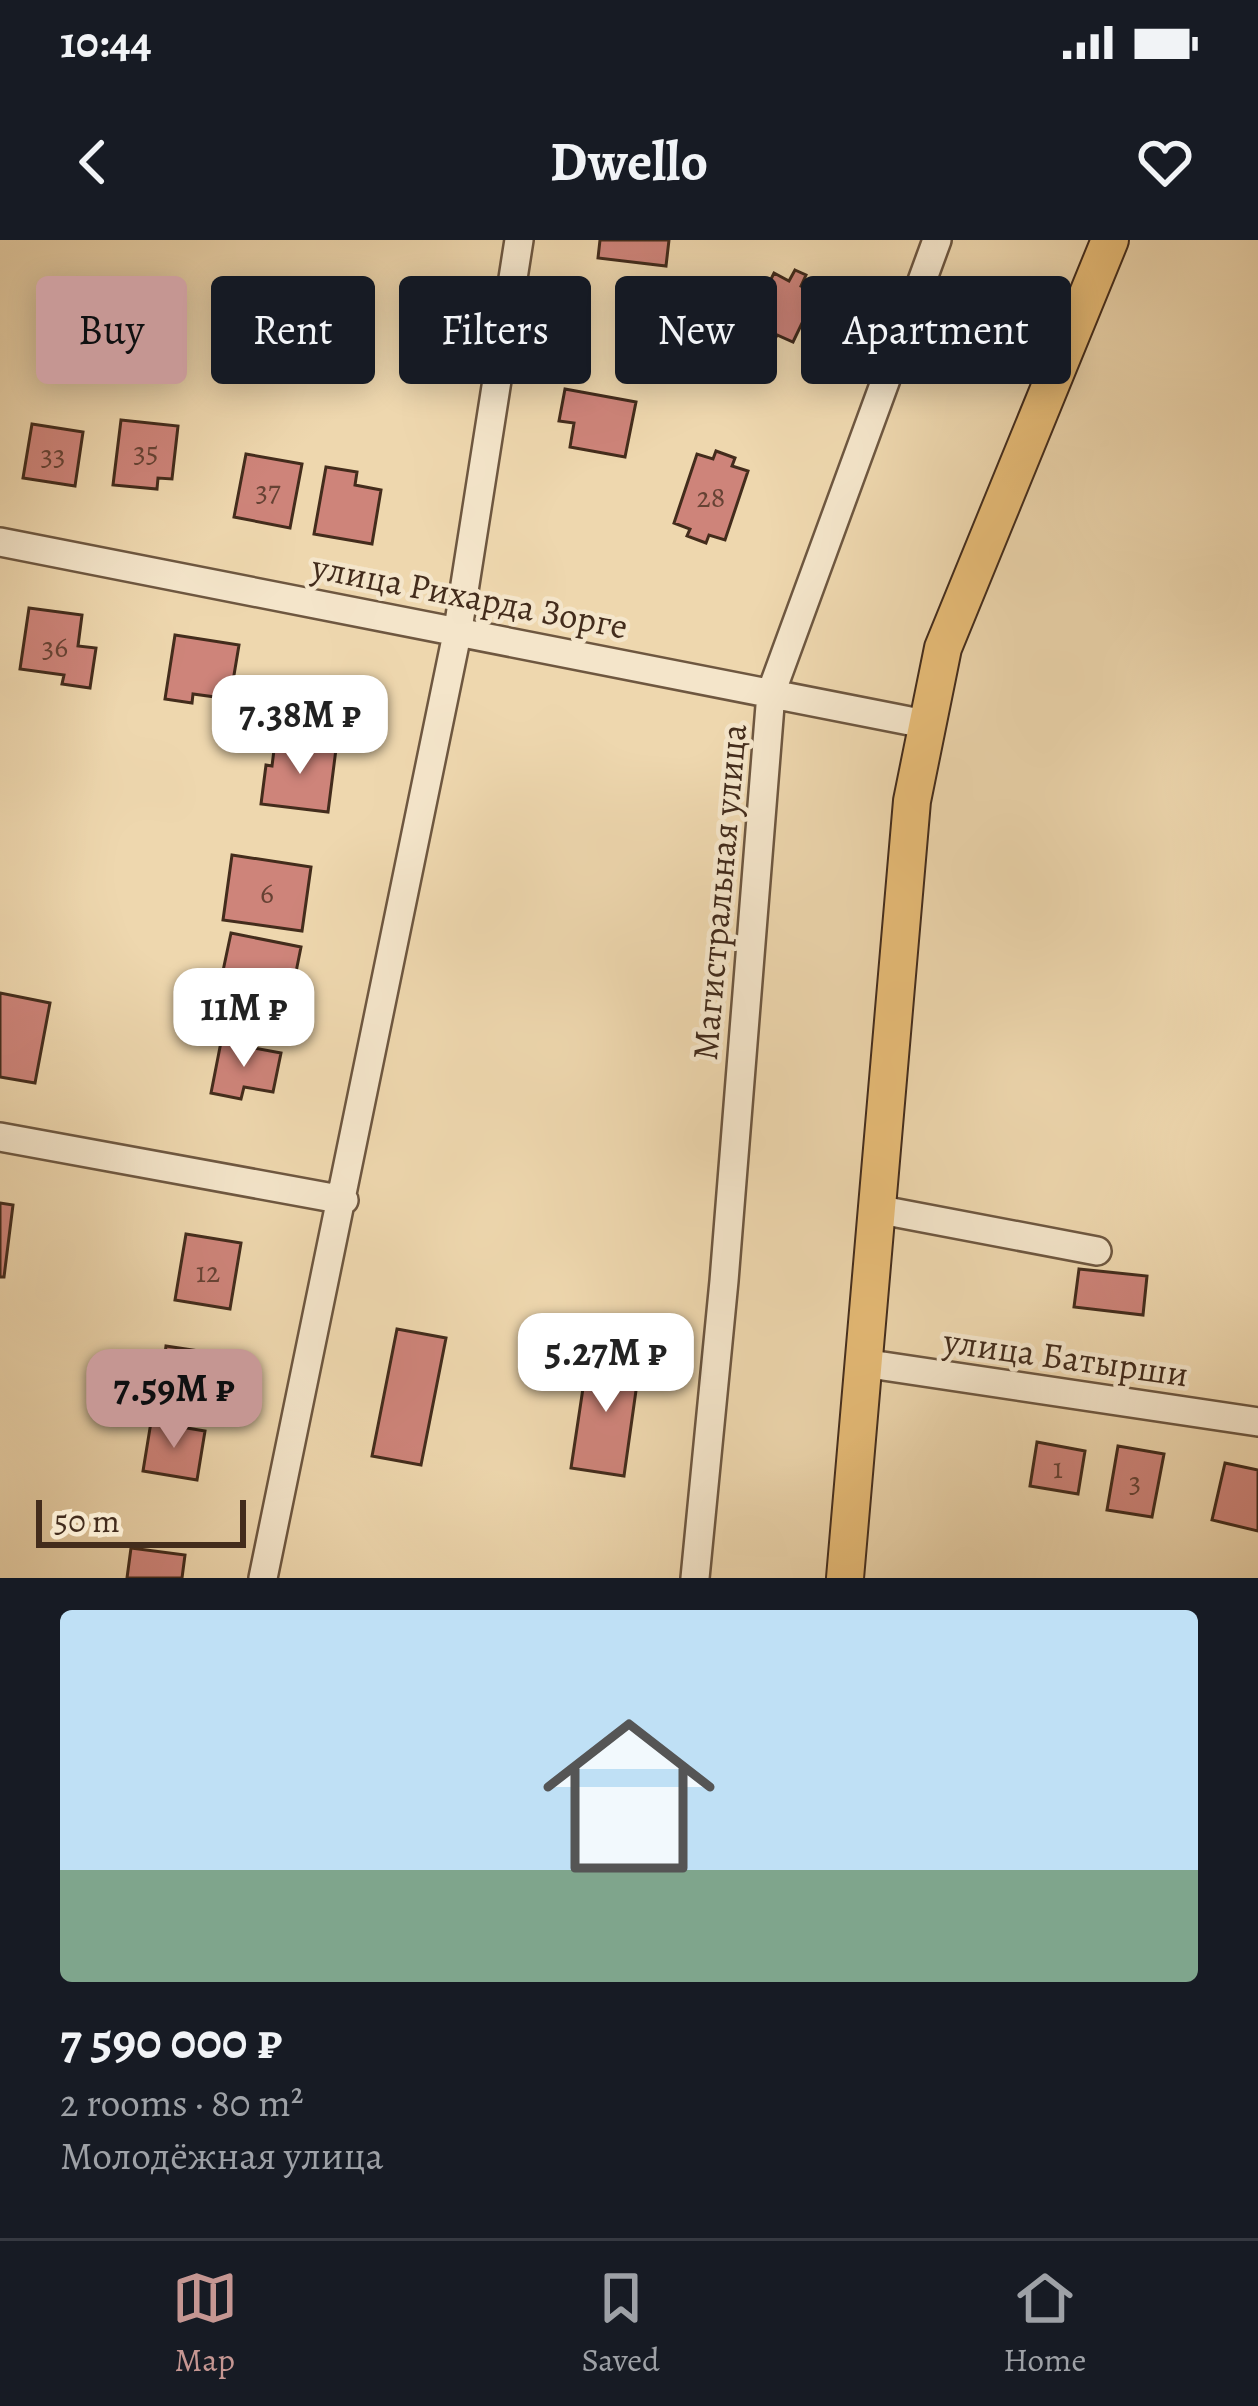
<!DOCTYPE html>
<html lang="en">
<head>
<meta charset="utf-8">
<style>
	:root { --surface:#171b24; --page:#20242c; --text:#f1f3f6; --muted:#9ea1a6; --line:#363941; --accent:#c59692 }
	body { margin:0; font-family:Alegreya,serif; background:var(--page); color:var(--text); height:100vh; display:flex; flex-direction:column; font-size:45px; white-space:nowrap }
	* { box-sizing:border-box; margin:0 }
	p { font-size:39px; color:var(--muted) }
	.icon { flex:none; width:66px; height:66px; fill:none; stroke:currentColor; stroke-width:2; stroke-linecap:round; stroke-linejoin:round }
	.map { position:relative; height:1338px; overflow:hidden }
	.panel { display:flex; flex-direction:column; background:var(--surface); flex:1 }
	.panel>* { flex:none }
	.top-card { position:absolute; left:36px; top:36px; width:1188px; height:108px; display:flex; gap:24px }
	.scale { position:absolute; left:36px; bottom:30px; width:210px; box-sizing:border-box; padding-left:12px; border:6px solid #432c1c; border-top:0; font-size:33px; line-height:42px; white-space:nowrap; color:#432c1c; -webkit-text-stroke:9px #f4e5ca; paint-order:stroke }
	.price { position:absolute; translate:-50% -102px; padding:0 27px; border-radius:24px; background:#fff; color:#222; font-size:39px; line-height:78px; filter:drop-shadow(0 3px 6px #0008) }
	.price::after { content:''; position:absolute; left:50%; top:72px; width:36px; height:27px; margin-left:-18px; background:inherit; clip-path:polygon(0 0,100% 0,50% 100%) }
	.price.current { background:var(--accent); color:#111 }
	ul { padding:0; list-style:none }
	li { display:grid; align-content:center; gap:24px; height:636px; padding:0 60px }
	li span { display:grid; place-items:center; height:372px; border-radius:12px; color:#555 }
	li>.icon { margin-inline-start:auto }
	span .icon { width:216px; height:216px; fill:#fffc; stroke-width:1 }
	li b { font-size:51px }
	.pill { padding:0 42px; border-radius:12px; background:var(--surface); box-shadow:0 6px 30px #0003; font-size:42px; line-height:108px }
	.pill.current { background:var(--accent); color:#111 }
	.status { display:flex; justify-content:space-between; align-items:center; height:84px; padding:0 60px; background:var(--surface); direction:ltr }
	.status svg { height:33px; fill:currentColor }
	header { display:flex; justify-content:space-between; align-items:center; height:156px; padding:0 60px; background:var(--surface); font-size:54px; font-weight:600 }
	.menu { display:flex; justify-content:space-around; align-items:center; height:168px; border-top:3px solid var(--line); background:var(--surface); font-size:33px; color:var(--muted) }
	.menu a { display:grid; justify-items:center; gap:6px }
	.menu .current { color:var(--accent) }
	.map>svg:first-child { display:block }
	.building { fill:#ce847a; stroke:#432c1c; stroke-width:3 }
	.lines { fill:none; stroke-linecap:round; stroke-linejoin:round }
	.minor-casing { stroke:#6e5740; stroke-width:32 }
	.major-casing { stroke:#432c1c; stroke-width:40 }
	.minor { stroke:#f4e5ca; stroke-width:27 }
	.major { stroke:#e7bc77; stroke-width:36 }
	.labels { text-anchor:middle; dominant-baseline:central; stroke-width:9; stroke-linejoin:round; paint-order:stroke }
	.number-label { font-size:30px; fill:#664234 }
	.street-label { font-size:36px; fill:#432c1c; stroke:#f4e5ca }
</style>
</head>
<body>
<div class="status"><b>10:44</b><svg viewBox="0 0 49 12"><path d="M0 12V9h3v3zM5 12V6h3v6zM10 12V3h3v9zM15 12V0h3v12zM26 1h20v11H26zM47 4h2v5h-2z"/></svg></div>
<header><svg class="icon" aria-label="back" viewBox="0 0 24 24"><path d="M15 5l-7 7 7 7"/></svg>Dwello<svg class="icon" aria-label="heart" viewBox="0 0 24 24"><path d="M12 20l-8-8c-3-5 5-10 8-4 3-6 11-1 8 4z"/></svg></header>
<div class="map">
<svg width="1258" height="1338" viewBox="0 0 1258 1338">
	<rect width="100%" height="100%" fill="#eed7ae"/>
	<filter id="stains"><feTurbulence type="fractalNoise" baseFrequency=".00167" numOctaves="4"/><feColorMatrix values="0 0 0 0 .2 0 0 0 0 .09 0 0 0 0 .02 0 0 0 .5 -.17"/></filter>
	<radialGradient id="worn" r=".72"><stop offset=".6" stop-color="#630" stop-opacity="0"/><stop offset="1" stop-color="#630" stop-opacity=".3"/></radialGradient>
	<path class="building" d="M600,0H669L666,26L598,18Z
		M795,30L806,35L801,46L816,54L793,102L777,95L772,105L761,100L766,89L750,82L774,33L789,41Z
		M565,149L636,162L625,217L570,207L574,183L559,181Z
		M121,180L178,186L172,239L158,238L157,249L113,245Z
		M32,184L83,192L75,246L23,238Z
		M716,211L735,218L732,226L748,231L725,300L709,295L706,303L687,296L690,289L674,283L697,214L713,219Z
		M246,214L302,224L290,288L234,277Z
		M326,227L357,232L355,245L381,250L372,304L314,294Z
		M29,368L82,375L78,406L96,408L90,448L62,444L64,435L20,429Z
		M175,395L239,405L230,459L193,454L192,463L165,459Z
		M275,502L336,509L328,572L261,564L266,525L272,526Z
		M232,615L311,627L302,691L223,680Z
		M231,693L301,707L289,767L254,760L251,772L216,764Z
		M0,753L50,763L35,843L0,837Z
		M221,802L281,813L273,852L244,847L241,859L211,853Z
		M0,963L13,965L4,1037H0Z
		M186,994L241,1003L230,1069L175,1060Z
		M1079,1029L1147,1036L1143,1075L1074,1067Z
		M397,1089L446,1098L421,1225L372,1216Z
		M166,1106L219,1114L210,1174L158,1167Z
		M588,1115L640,1122L624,1236L571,1228Z
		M151,1182L205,1191L197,1240L143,1231Z
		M1037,1202L1085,1211L1078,1254L1030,1246Z
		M1118,1206L1164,1214L1152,1277L1107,1270Z
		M1225,1223L1258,1230V1291L1212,1280Z
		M131,1308L185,1315L182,1338H127Z"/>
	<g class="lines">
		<defs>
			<path id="minor" d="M0,302L925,484
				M0,897L344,960
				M876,969L1097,1011
				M863,1123L1258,1182
				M263,1338L458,389L519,0
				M695,1338L724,1041L771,453L937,0"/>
			<path id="major" d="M845,1338L912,561L943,408L1110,0"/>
		</defs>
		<use href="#minor" class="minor-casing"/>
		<use href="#major" class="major-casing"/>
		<use href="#minor" class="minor"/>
		<use href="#major" class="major"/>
	</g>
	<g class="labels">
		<g class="number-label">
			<text x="146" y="212">35</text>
			<text x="53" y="215">33</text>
			<text x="268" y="251">37</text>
			<text x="711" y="257">28</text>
			<text x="55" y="407">36</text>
			<text x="267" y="653">6</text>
			<text x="208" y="1032">12</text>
			<text x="1058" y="1228">1</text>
			<text x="1135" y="1242">3</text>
		</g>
		<g class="street-label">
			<text transform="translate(470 356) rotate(11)">улица Рихарда Зорге</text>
			<text transform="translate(719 652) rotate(-85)">Магистральная улица</text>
			<text transform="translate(1066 1117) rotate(8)">улица Батырши</text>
		</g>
	</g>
	<rect width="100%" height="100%" filter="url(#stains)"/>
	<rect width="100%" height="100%" fill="url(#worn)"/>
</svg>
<div class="scale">50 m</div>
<b class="price" style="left:300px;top:537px">7.38M ₽</b>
<b class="price" style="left:244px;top:830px">11M ₽</b>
<b class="price" style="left:606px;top:1175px">5.27M ₽</b>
<b class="price current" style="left:174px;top:1211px">7.59M ₽</b>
<div class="top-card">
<a class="pill current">Buy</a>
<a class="pill">Rent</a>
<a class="pill">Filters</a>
<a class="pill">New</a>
<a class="pill">Apartment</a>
</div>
</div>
<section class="panel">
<ul>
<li><span style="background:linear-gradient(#bfe0f5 70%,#7fa58c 0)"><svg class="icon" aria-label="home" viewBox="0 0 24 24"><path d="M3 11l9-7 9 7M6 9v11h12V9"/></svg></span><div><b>7 590 000 ₽</b><p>2 rooms · 80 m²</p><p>Молодёжная улица</p></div></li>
</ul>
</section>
<nav class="menu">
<a class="current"><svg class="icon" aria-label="map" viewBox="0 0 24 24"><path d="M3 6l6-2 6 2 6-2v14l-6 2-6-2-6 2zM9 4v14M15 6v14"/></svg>Map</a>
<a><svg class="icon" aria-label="saved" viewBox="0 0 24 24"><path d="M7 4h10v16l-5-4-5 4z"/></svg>Saved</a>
<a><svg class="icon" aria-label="home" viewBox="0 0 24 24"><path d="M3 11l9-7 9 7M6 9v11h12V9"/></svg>Home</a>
</nav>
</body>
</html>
